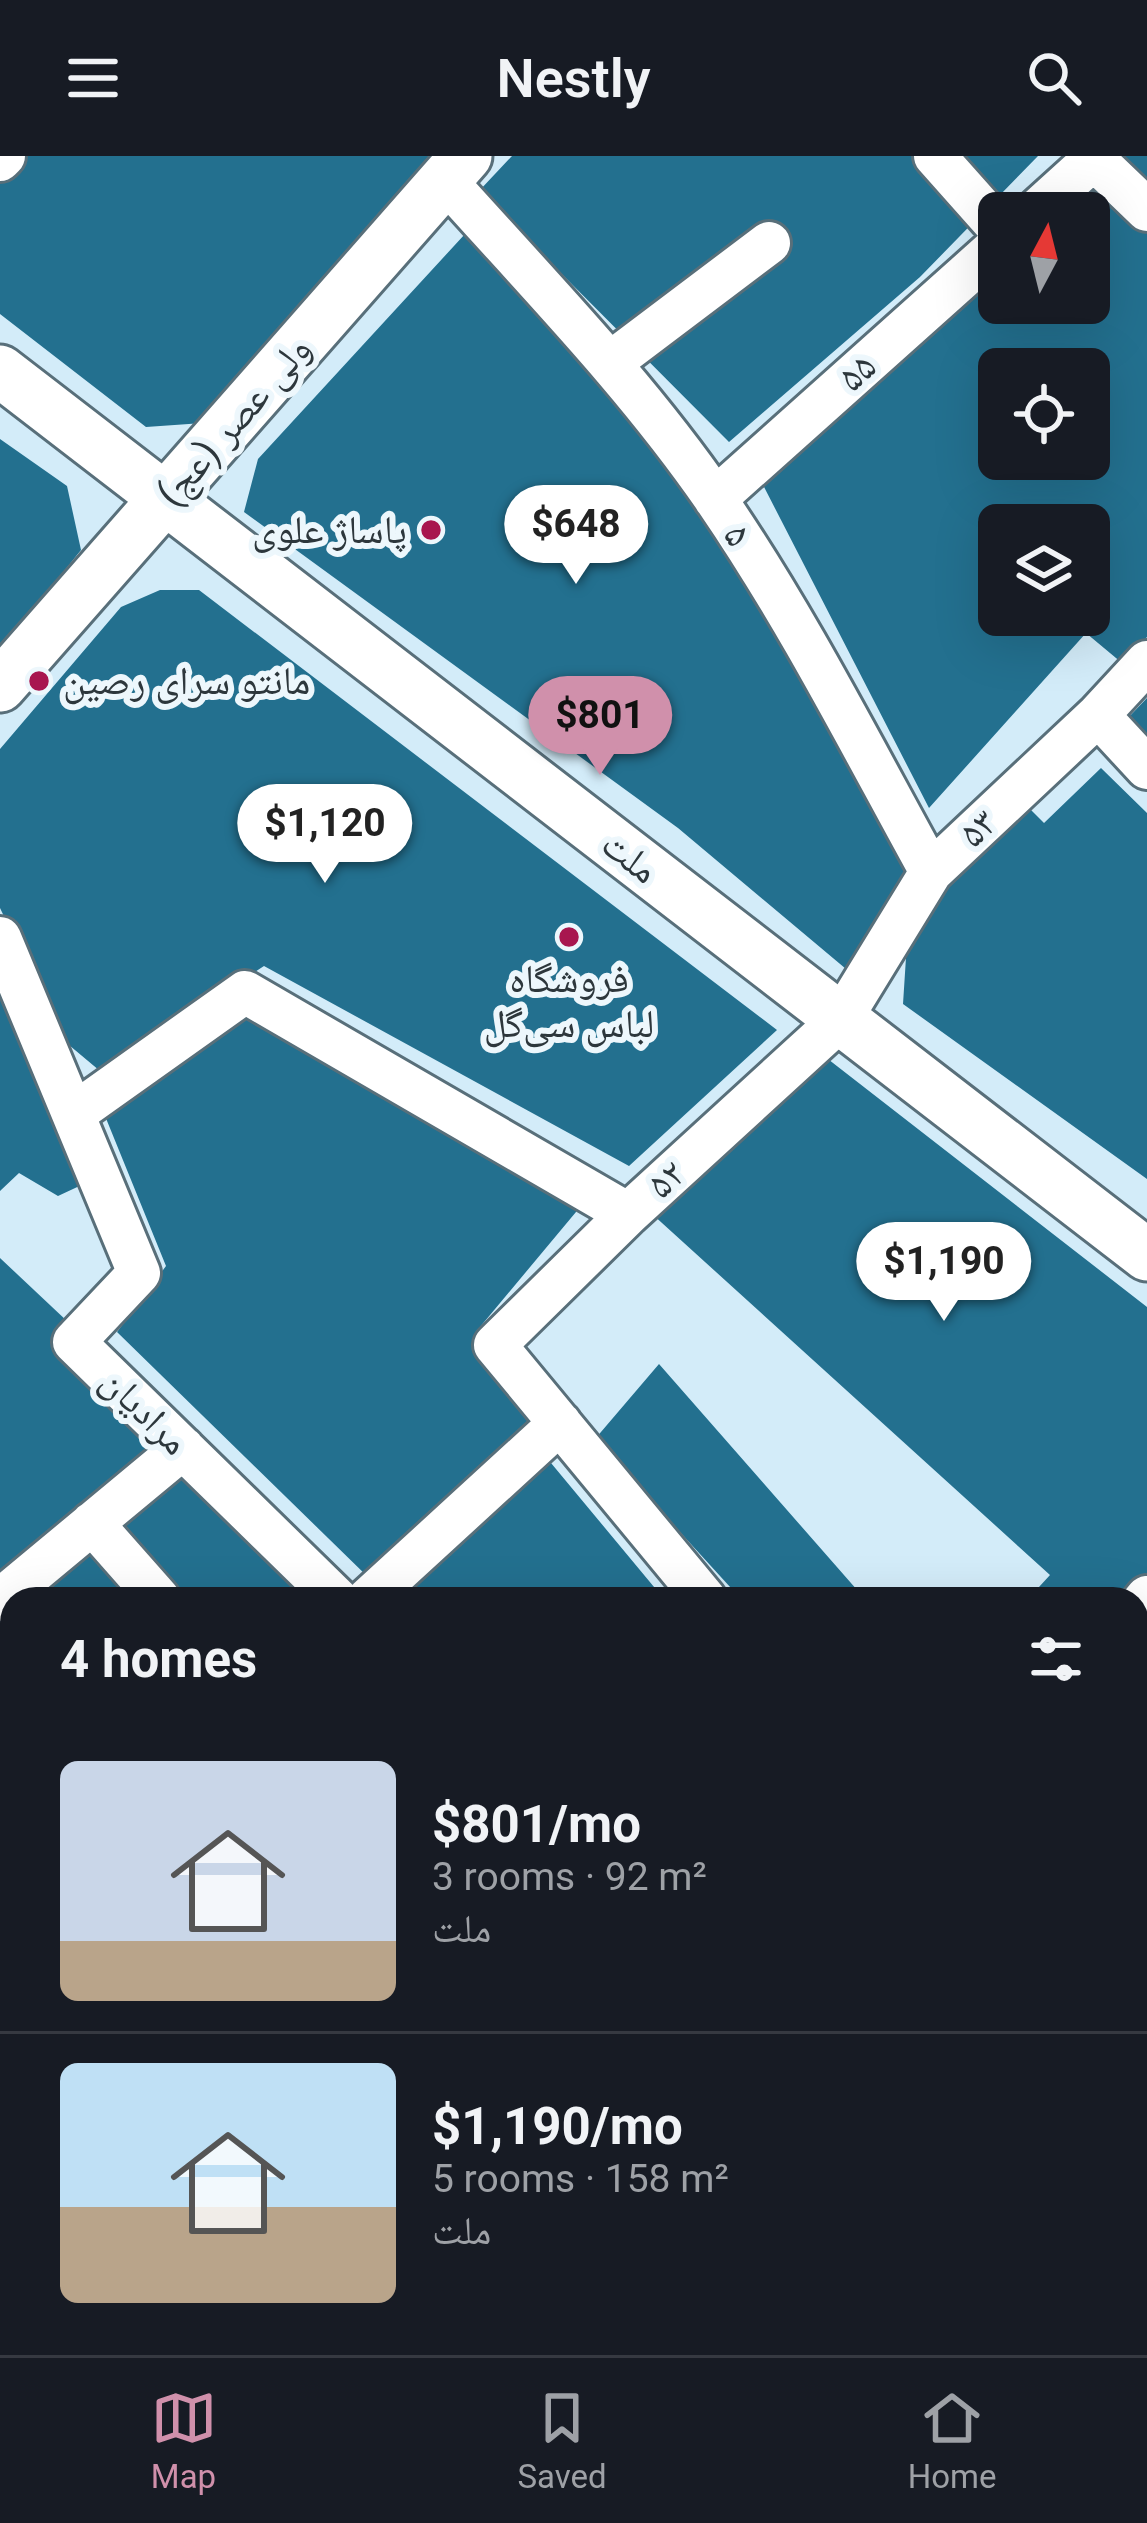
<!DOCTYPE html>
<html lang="en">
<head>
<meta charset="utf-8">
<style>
	:root { --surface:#171b24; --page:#242831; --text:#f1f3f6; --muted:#9ea1a6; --line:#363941; --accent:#d090ab }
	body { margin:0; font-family:Roboto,"Noto Naskh Arabic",sans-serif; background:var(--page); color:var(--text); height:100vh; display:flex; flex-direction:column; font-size:45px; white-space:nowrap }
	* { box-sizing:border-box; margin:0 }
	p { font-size:39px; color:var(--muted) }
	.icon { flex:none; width:66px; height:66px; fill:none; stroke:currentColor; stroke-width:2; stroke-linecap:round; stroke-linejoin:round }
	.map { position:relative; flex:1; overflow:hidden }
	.drawer { position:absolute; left:0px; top:1431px; width:1149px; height:768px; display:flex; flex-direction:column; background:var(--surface); border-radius:36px 36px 0 0; box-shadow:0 12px 48px #0002 }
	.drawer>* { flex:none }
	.needle { width:78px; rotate:7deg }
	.controls { position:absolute; left:978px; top:36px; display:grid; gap:24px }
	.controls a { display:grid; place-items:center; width:132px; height:132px; border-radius:18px; background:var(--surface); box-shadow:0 12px 48px #0002; font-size:60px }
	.price { position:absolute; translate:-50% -102px; padding:0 27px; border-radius:42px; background:#fff; color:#222; font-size:39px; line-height:78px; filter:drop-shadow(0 3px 6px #0008) }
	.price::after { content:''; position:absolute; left:50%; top:72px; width:36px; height:27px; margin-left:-18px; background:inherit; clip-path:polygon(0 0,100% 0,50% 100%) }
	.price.selected { background:var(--accent); color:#111 }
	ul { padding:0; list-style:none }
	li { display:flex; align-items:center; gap:36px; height:300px; padding:0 60px }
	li+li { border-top:3px solid var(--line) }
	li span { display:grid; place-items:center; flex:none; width:336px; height:240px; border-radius:18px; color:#555 }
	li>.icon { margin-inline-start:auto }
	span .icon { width:144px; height:144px; fill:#fffc; stroke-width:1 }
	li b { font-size:51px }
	h2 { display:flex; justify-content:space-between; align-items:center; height:144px; padding:0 60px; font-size:51px }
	header { display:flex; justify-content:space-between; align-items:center; height:156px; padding:0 60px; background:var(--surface); font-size:54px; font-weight:600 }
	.tabs { display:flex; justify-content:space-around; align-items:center; height:168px; border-top:3px solid var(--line); background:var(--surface); font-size:33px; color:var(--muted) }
	.tabs a { display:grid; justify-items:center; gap:6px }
	.tabs .selected { color:var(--accent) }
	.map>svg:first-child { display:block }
	.building { fill:#23708f; fill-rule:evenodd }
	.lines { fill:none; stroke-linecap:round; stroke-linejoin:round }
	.minor-casing { stroke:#586f7a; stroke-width:48 }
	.major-casing { stroke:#586f7a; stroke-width:57 }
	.minor { stroke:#fff; stroke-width:42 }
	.major { stroke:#fff; stroke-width:51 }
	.poi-dot { fill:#a8164f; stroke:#edf7fc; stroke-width:4.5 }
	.labels { text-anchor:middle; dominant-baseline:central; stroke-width:12; stroke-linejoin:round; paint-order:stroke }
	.street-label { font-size:39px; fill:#2d373c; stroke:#edf7fc }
	.poi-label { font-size:39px; fill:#2d373c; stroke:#edf7fc; text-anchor:end }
</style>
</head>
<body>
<header><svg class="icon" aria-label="menu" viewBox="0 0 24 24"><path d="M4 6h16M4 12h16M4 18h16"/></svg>Nestly<svg class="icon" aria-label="search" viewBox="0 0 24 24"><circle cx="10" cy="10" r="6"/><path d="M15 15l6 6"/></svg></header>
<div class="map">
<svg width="1147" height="2199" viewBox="0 0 1147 2199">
	<rect width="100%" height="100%" fill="#d3ecf9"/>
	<path class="building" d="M0,0H439L203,267L146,271L0,158Z
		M512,0H1038L920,121L729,286L479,35Z
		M1112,0H1147V481L1122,507L1086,477L929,652L762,327L999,106V147H1089V57H1051ZM999,213H1089V303H999ZM999,369H1089V459H999Z
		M465,78L606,229L704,356L910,713L852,818L678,672L244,356L258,303Z
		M0,283L67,330L81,394L0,495Z
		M160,434H199L777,874L629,1010L264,810L100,915L63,884L0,752V593L121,451Z
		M1147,542V589L1125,565Z
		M1101,612L1147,657V1023L903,848L907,786L941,727L1023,646L1044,667Z
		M0,793L88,1026L58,1040L19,1017L0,1035Z
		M248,847L586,1044L475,1177L538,1264L370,1423L117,1176L166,1110L103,955Z
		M824,900L1147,1151V1572L1137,1583V1443H1028L1050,1419L651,1057Z
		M0,1102L170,1262L309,1443H12V1704L0,1711Z
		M659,1208L865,1443H741L595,1283Z
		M551,1307L664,1443H397L413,1422Z
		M1147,1660V2025L1137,2014V1663Z
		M12,1780V2100L0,2078V1788Z
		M1137,2075L1147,2085V2199H900L904,2187H1137Z
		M50,2187H264L271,2195L268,2199H55Z
		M646,2187H836L827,2199H665Z"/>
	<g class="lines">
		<defs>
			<path id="minor" d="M935,0L999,72
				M1094,3L1147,54
				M0,4L4,0
				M445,24C538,128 637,229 716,344C797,462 862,591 931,716
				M1034,57L1097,0
				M610,207L769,87
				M715,343L999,89
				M1098,559L1147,612
				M0,782L139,1117L74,1186L337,1443
				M75,957L245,836L628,1058
				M92,1367L159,1443
				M368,1443L560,1267
				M705,1443L495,1189L628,1058L841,863L931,716L1098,559L1147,506
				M0,1444L183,1292
				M1137,1453L1147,1441
				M1137,1490L1147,1499
				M1137,1646L1147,1637
				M0,1767L12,1759
				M1137,2051L1147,2061
				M0,2139L12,2166
				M287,2199L294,2187
				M882,2199L889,2187"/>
			<path id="major" d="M0,215L1147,1099
				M0,530L466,0"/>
		</defs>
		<use href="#minor" class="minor-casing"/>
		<use href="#major" class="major-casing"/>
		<use href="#minor" class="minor"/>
		<use href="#major" class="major"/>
	</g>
	<g class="poi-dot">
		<circle cx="431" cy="374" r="12"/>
		<circle cx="39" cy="525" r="12"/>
		<circle cx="569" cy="781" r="12"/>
	</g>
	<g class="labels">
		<g class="street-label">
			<text transform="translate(857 216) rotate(-42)">۵۵</text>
			<text transform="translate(234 265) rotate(-49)">ولی عصر (عج)</text>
			<text transform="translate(738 379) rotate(58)">۵</text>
			<text transform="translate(978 672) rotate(-43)">۵۳</text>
			<text transform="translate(630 701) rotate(38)">ملت</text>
			<text transform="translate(666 1023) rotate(-42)">۵۲</text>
			<text transform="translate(145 1255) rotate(45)">مرادیان</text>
		</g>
		<g class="poi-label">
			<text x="407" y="374">پاساژ علوی</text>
			<text x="63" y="525" text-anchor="start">مانتو سرای رصین</text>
			<text x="569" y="823" text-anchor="middle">فروشگاه<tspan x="569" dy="45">لباس سی‌گل</tspan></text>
		</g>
	</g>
</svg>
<div class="controls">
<a><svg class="needle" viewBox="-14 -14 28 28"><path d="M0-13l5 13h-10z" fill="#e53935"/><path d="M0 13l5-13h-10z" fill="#9ea1a6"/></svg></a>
<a><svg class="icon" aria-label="locate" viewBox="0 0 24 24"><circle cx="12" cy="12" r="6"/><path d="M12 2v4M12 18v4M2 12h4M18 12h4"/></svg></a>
<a><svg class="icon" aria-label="layers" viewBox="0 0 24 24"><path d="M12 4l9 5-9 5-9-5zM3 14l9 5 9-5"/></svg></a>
</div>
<b class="price" style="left:576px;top:431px">$648</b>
<b class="price selected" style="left:600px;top:622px">$801</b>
<b class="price" style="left:325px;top:730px">$1,120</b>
<b class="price" style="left:944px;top:1168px">$1,190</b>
<section class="drawer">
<h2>4 homes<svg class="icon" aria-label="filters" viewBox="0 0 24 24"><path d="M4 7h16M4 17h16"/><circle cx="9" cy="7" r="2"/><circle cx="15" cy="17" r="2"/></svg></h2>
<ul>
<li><span style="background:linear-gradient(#c9d6e8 75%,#b9a48a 0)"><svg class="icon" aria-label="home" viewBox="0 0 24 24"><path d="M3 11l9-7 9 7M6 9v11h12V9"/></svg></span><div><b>$801/mo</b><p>3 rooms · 92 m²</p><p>ملت</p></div></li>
<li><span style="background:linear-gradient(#bfe0f5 60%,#b9a48a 0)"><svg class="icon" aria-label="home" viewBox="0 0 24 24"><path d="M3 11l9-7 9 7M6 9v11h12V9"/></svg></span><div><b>$1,190/mo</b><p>5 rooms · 158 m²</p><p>ملت</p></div></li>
</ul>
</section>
</div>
<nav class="tabs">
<a class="selected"><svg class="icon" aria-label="map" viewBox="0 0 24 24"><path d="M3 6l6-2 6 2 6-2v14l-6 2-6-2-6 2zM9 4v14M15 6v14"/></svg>Map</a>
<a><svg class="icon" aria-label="saved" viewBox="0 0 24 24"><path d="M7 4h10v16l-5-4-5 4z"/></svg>Saved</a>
<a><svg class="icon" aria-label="home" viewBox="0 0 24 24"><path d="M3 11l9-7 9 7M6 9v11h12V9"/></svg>Home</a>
</nav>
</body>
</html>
